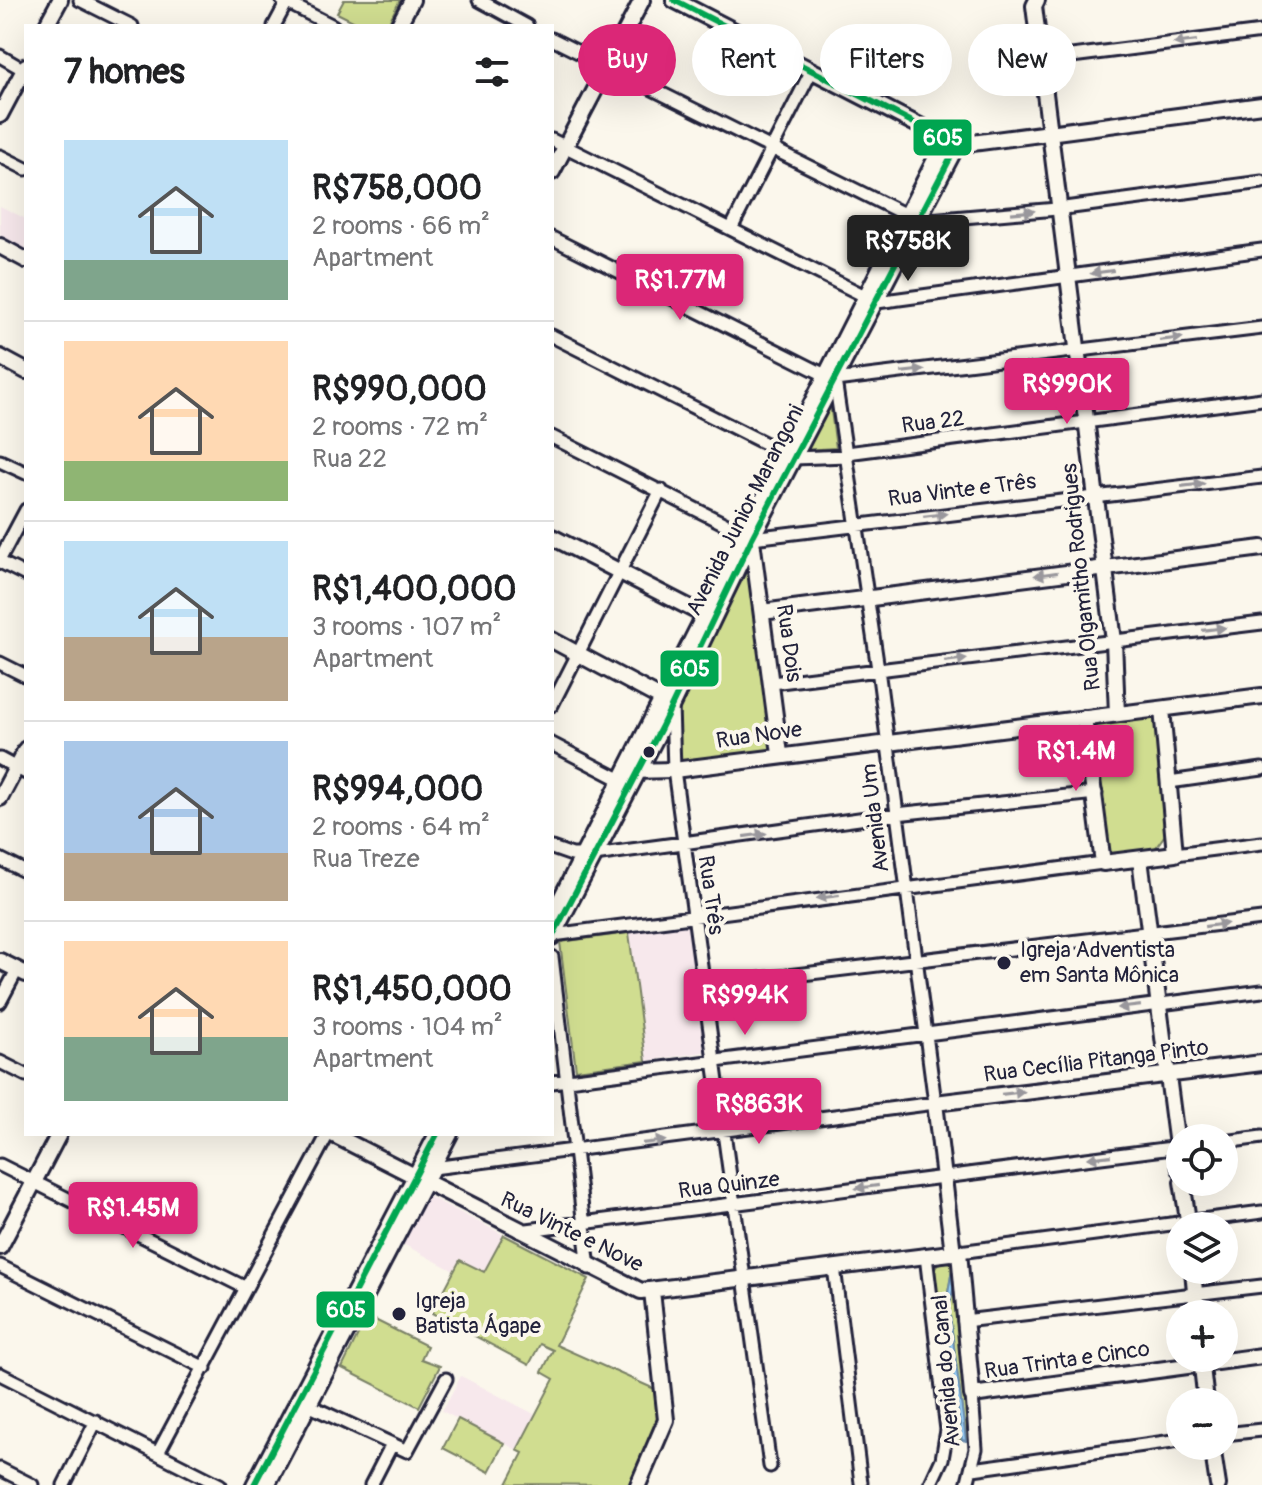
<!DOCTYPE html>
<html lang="en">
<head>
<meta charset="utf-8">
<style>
	:root { --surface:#fff; --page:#f2f2f2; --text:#202124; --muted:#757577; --line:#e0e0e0; --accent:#db2777 }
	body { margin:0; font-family:Pangolin,sans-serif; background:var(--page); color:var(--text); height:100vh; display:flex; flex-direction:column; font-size:30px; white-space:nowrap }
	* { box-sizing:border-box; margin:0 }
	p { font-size:26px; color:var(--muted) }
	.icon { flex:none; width:44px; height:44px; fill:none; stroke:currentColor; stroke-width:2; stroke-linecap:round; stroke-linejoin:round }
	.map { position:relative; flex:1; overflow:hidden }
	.details { position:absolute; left:24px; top:24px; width:530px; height:1112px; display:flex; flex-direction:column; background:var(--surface); border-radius:0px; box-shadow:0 8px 32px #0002 }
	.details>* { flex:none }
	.guide { position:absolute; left:578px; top:24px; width:564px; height:72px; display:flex; gap:16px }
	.fabs { position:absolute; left:1166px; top:1124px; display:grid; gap:16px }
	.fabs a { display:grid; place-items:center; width:72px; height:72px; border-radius:50%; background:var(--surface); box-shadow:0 8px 32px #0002; font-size:40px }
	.price { position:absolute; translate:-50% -68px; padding:0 18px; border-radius:8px; background:var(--accent); color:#fff; font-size:26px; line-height:52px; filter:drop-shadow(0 2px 4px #0008) }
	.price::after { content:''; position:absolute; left:50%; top:48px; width:24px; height:18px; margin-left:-12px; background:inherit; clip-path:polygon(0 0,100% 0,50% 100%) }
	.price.current { background:#222; color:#fff }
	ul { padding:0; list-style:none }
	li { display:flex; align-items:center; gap:24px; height:200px; padding:0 40px }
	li+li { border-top:2px solid var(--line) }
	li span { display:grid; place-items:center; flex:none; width:224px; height:160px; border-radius:0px; color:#555 }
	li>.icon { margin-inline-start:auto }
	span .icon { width:96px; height:96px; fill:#fffc; stroke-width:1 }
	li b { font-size:34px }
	h2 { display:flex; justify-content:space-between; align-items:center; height:96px; padding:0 40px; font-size:34px }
	.pill { padding:0 28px; border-radius:36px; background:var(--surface); box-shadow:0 8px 32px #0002; font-size:28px; line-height:72px }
	.pill.current { background:var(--accent); color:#fff }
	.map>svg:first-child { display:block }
	.built { fill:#f7e8ec }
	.green { fill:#d0dd90; stroke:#798066; stroke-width:2 }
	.water { fill:#9ad1f9; stroke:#6a8bad; stroke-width:2 }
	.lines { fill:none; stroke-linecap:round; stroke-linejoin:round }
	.minor-casing { stroke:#22223b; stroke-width:17 }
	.tertiary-casing { stroke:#22223b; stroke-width:20 }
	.minor { stroke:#fbf7ec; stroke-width:11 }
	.tertiary { stroke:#fbf7ec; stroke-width:14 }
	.bus-1-casing { stroke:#fbf7ec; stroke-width:12 }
	.bus-1 { stroke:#00a651; stroke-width:6 }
	.oneway { fill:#99979c }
	.bus-dot { fill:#22223b; stroke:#fbf7ec; stroke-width:3 }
	.labels { text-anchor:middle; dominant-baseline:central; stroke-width:8; stroke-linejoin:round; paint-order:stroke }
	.street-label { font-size:22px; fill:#22223b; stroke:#fbf7ec }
	.poi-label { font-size:22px; fill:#22223b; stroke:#fbf7ec; text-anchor:start }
	.line-badge { stroke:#fbf7ec; stroke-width:3 }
	.badge-label { font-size:22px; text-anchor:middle; font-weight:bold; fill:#fff }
</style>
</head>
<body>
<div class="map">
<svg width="1262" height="1485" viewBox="0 0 1262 1485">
	<rect width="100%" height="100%" fill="#fbf7ec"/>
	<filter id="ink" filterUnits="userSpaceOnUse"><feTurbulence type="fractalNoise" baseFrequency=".0125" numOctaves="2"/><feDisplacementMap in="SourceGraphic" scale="16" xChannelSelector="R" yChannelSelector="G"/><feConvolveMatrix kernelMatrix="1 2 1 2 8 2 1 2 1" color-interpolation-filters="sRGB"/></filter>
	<g filter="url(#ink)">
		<path class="built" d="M0,206L26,219V257L0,244Z
			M685,925L689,928L704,1052L646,1061L629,933Z
			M428,1196L504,1235L484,1273L461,1260L454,1271L401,1243Z
			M461,1376L536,1415L517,1450L442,1411Z"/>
		<path class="green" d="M344,0H400L387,26H363L337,13Z
			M830,403L836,448L803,450Z
			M749,567L773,745L769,751L683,763L678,758L676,716L680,697Z
			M1152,718L1157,721L1167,832L1154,850L1113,855L1107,850L1091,728L1096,723Z
			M629,933L646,1061L576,1070L560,942Z
			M504,1235L589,1279L556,1345L659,1391C661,1428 647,1453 631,1485L507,1484L523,1453L517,1450L554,1379L542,1372L553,1350L540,1344L529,1365L432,1313L460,1260L484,1272Z
			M951,1260L958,1268L952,1270L945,1308L962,1440H954L934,1269L939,1262Z
			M955,1279L972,1441H966L949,1308Z
			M363,1314L427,1346L421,1359L440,1366L419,1407L342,1368L362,1327Z
			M458,1419L504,1443L489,1472L443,1448Z"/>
		<path class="water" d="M958,1268L949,1308L966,1441L962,1440L945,1313L952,1269Z"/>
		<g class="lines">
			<defs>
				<path id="minor" d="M80,0L132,26
					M282,0L333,26
					M479,0L527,26
					M274,26L288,0
					M552,39L918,221L1057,209L1262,182
					M0,56L26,71
					M1040,60L1262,32
					M552,140L877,302L1262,250
					M0,156L26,169
					M731,229L811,72
					M552,238L835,380L1262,328
					M552,336L794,458L847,456
					M552,437L743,533
					M847,453L1262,399
					M0,461L26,473
					M752,538L1262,477
					M0,559L26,510
					M0,562L26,575
					M0,663L26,676
					M772,683L1262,623
					M552,705L661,490
					M672,705L674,770L770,1466
					M552,744L627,783
					M0,759L26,773
					M1169,782L1262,769
					M552,848L572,855H594L896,814L1096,793
					M1175,854L1262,843
					M0,859L26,872
					M553,935L1103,863
					M552,957L589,1268
					M703,986L1262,919
					M0,1002L17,970
					M0,1062L26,1075
					M552,1082L1262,991
					M1224,1142L1262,1137
					M0,1165L246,1288
					M433,1168L935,1103L878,669L835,380
					M519,1231L1180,1147
					M959,1252L1262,1212
					M926,1256L947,1430L942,1459L930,1485
					M0,1266L205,1368
					M834,1267L861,1483
					M964,1321L1262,1286
					M0,1374L220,1485
					M308,1405L407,1451L446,1379
					M1224,1434L1262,1430
					M158,1453L328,1134
					M0,1469L32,1485
					M973,1469L1180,1440
					M64,1485L96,1421
					M371,1485L391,1446
					M967,1485L976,1449L972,1395"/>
				<path id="tertiary" d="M674,0L957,145L1262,105
					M1037,0L1034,6L1114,641L1117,714
					M46,26L60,0
					M398,26L412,0
					M0,115L26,66
					M552,172L642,0
					M0,246L26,260
					M0,357L26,371
					M552,537L710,618
					M752,540L780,754
					M762,612L1262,548
					M552,640L668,702
					M1084,718L1103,863L1175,854L1162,709
					M631,771L674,770L1262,696
					M0,798L26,749
					M1140,859L1180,1169
					M552,916L946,138
					M552,937L661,728L752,538L957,145
					M0,961L26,974
					M332,1134L641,1291L959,1252L972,1395L1262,1356
					M1182,1182L1189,1226
					M0,1247L59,1134
					M953,1253L935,1103L1262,1063
					M1193,1270L1197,1314
					M1201,1358L1206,1402
					M1212,1446L1218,1485
					M254,1485L437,1134
					M267,1485L450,1134
					M638,1485L666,1420L652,1291"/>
			</defs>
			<use href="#minor" class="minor-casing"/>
			<use href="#tertiary" class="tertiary-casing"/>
			<use href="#minor" class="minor"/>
			<use href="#tertiary" class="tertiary"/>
			<defs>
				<path id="bus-1" d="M552,937L661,728L752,538L957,145L674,0
					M254,1485L437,1134"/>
			</defs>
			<use href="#bus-1" class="bus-1-casing"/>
			<use href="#bus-1" class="bus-1"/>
		</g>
		<defs><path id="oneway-solid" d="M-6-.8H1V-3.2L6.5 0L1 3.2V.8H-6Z" transform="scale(2)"/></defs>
		<g class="oneway">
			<use href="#oneway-solid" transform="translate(1185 42) rotate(173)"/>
			<use href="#oneway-solid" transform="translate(1023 212) rotate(-5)"/>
			<use href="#oneway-solid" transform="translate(1102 272) rotate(172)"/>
			<use href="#oneway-solid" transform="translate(1171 339) rotate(-7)"/>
			<use href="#oneway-solid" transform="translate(913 371) rotate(-7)"/>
			<use href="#oneway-solid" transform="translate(1193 485) rotate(-7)"/>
			<use href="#oneway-solid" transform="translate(935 515) rotate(-7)"/>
			<use href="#oneway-solid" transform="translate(1046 574) rotate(172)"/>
			<use href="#oneway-solid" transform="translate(1214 629) rotate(-7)"/>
			<use href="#oneway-solid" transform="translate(956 660) rotate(-7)"/>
			<use href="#oneway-solid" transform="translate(755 835) rotate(-8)"/>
			<use href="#oneway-solid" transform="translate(828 897) rotate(172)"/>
			<use href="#oneway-solid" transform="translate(1216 925) rotate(-8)"/>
			<use href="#oneway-solid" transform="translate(1129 1007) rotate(173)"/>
			<use href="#oneway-solid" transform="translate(1013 1093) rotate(-7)"/>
			<use href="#oneway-solid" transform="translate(654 1142) rotate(-7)"/>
			<use href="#oneway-solid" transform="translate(1099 1157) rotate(173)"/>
			<use href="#oneway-solid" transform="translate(867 1187) rotate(172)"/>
		</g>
	</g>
	<g class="bus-dot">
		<circle cx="649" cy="752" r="7"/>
		<circle cx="1004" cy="963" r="8"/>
		<circle cx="399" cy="1314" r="8"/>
	</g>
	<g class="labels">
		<g class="street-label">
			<text transform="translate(933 422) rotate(-7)">Rua 22</text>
			<text transform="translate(962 490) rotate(-7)">Rua Vinte e Três</text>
			<text transform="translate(745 510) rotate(-63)">Avenida Junior Marangoni</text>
			<text transform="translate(1081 577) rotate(-96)">Rua Olgamitho Rodrigues</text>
			<text transform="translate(789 643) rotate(82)">Rua Dois</text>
			<text transform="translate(759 735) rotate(-8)">Rua Nove</text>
			<text transform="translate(875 818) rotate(-97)">Avenida Um</text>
			<text transform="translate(711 895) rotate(82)">Rua Três</text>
			<text transform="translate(1096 1061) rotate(-7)">Rua Cecília Pitanga Pinto</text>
			<text transform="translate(729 1185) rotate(-7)">Rua Quinze</text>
			<text transform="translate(572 1232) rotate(26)">Rua Vinte e Nove</text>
			<text transform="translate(1067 1360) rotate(-8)">Rua Trinta e Cinco</text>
			<text transform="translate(946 1371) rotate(-95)">Avenida do Canal</text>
		</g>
		<g class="poi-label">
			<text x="1020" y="950">Igreja Adventista<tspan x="1020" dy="25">em Santa Mônica</tspan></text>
			<text x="415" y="1301">Igreja<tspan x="415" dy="25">Batista Ágape</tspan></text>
		</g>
	</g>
	<g class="line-badge">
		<rect x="912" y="118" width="61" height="39" rx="8" fill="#00a651"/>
		<rect x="659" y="649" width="61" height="39" rx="8" fill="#00a651"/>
		<rect x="315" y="1290" width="61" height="39" rx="8" fill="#00a651"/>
	</g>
	<g class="badge-label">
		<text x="943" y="145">605</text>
		<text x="690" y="676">605</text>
		<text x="346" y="1317">605</text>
	</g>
</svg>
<div class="fabs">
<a><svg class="icon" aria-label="locate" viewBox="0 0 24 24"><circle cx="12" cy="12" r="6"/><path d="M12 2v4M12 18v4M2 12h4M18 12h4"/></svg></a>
<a><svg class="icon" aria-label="layers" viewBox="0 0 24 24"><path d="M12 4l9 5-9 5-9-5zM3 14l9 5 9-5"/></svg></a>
<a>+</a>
<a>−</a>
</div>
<b class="price current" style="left:908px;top:283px">R$758K</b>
<b class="price" style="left:680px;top:322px">R$1.77M</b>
<b class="price" style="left:1067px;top:426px">R$990K</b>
<b class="price" style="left:1076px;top:793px">R$1.4M</b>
<b class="price" style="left:745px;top:1037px">R$994K</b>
<b class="price" style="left:759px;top:1146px">R$863K</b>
<b class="price" style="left:133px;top:1250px">R$1.45M</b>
<div class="guide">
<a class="pill current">Buy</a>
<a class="pill">Rent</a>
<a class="pill">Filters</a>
<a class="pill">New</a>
</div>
<section class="details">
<h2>7 homes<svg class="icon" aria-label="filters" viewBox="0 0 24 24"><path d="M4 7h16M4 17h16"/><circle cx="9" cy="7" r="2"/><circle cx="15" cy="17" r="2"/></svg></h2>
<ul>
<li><span style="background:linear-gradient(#bfe0f5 75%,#7fa58c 0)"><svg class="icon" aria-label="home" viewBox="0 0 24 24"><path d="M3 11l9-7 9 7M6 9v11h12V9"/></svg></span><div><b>R$758,000</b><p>2 rooms · 66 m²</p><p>Apartment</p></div></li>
<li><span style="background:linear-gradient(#ffd9b3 75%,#8fb573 0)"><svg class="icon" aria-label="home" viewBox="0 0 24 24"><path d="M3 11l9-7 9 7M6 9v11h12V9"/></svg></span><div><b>R$990,000</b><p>2 rooms · 72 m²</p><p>Rua 22</p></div></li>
<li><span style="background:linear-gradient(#bfe0f5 60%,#b9a48a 0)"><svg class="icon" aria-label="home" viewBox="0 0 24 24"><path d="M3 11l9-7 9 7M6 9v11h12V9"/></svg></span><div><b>R$1,400,000</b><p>3 rooms · 107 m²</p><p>Apartment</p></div></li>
<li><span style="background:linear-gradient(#a9c7e8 70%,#b9a48a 0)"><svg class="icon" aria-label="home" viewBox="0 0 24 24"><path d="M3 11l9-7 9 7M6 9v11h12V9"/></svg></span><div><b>R$994,000</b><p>2 rooms · 64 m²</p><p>Rua Treze</p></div></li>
<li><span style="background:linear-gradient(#ffd9b3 60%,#7fa58c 0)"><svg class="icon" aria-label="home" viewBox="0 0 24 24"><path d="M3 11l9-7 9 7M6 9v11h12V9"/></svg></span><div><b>R$1,450,000</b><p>3 rooms · 104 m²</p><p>Apartment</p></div></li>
</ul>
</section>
</div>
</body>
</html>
